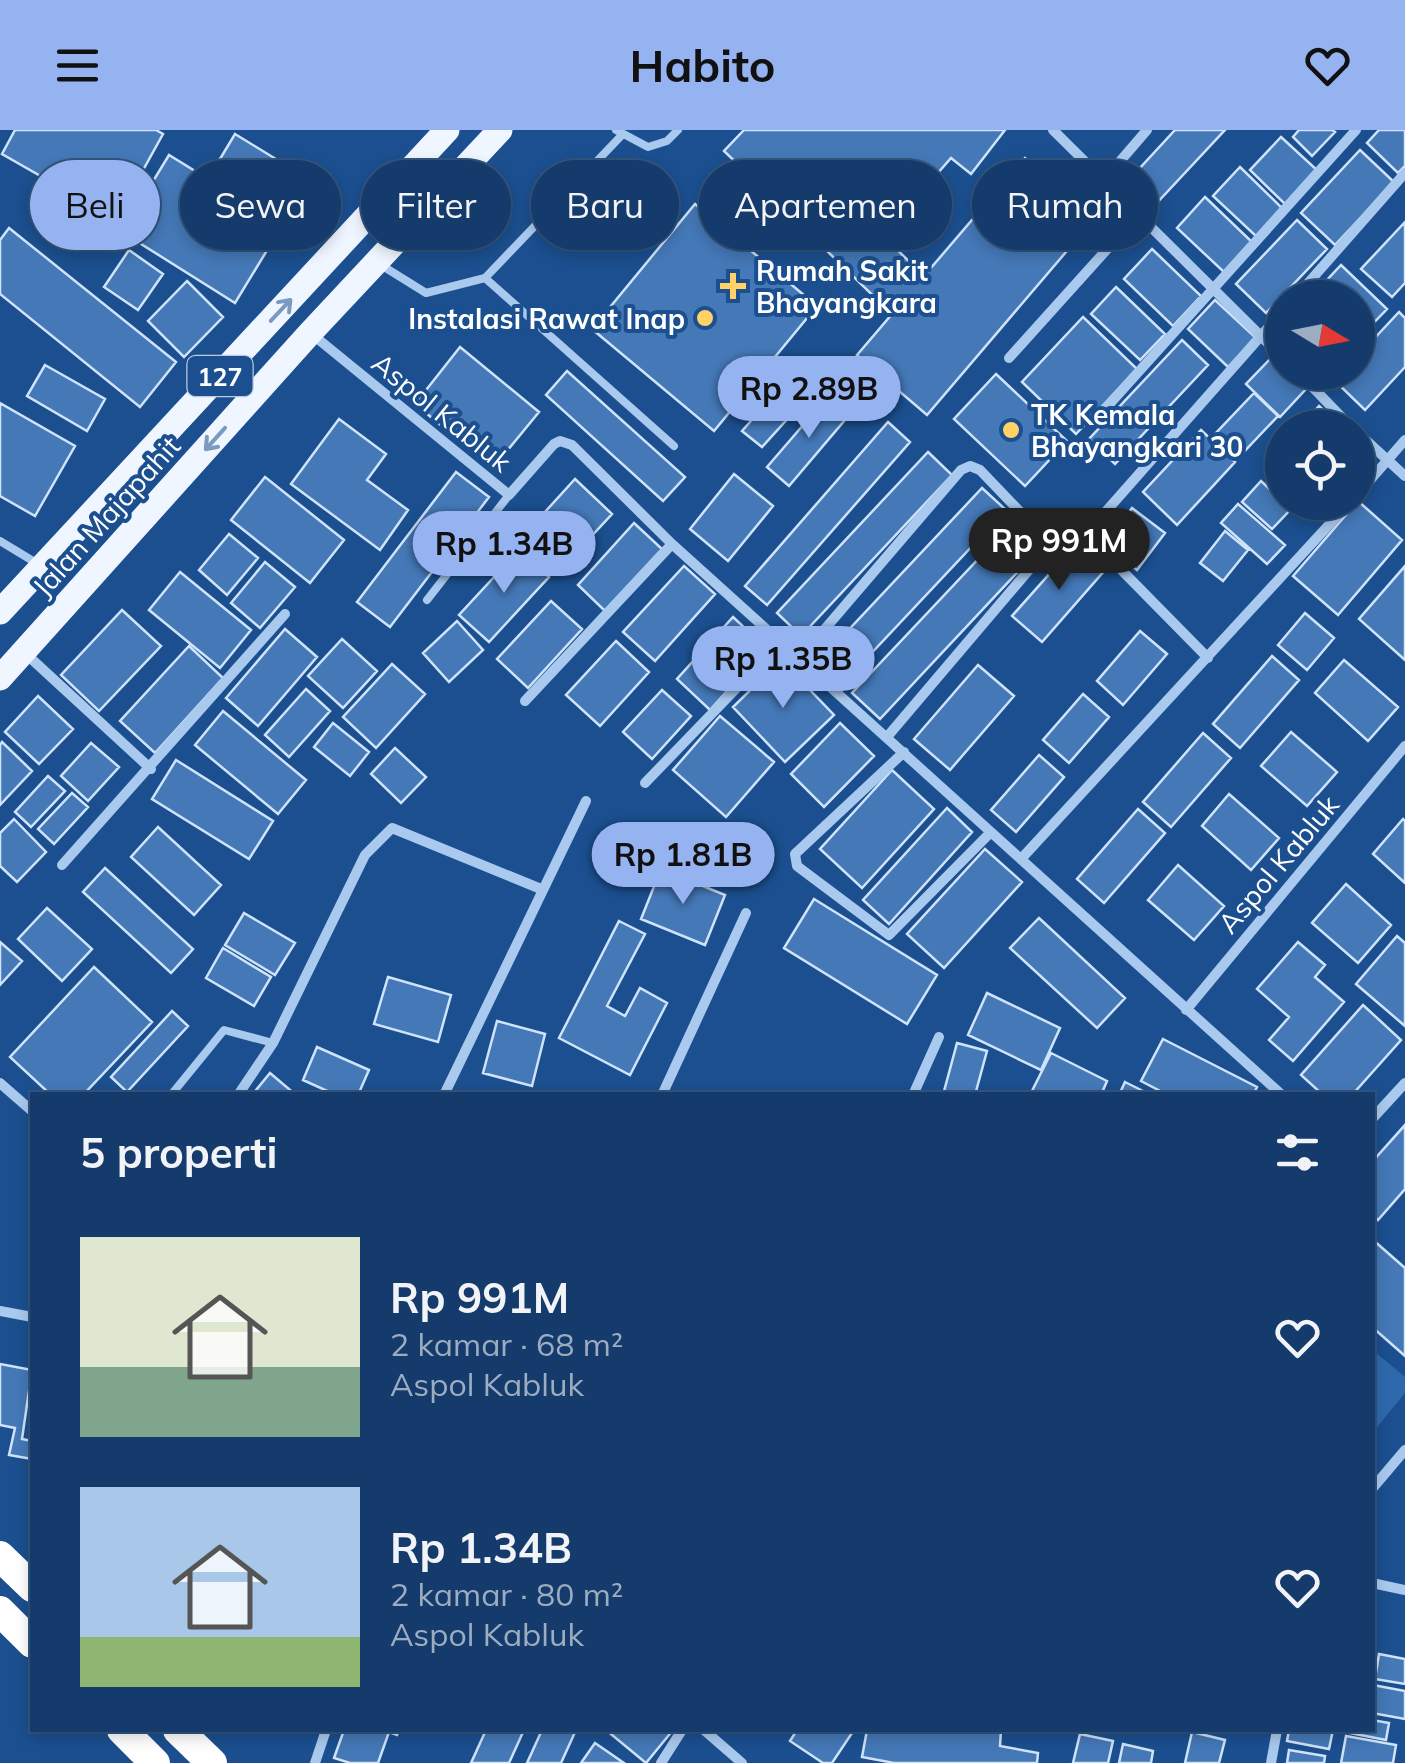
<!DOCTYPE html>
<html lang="id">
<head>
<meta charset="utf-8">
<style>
	:root { --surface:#143b6b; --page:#1d4271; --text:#f1f3f6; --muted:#9dadc1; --line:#33557e; --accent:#95b2f1 }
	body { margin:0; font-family:Mulish,sans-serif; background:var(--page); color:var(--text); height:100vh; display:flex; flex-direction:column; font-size:38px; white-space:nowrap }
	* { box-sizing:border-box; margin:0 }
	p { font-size:32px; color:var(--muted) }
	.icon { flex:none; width:55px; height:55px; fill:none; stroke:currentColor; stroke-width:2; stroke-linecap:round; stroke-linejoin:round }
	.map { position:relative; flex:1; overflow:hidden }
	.drawer { position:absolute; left:30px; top:962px; width:1345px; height:640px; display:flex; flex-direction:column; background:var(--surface); border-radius:0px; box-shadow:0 5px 15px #0003,0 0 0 2px var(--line) }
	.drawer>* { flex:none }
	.guide { position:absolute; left:30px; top:30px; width:1345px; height:90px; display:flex; gap:20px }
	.needle { width:65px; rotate:100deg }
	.buttons { position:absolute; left:1265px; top:150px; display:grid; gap:20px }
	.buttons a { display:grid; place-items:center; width:110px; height:110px; border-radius:50%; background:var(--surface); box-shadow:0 5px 15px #0003,0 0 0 2px var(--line); font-size:50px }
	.price { position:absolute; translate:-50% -85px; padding:0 22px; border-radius:35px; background:var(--accent); color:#111; font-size:32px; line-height:65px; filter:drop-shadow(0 2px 5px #0008) }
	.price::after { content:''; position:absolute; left:50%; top:60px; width:30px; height:22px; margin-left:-15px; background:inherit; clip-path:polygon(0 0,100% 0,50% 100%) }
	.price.current { background:#222; color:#fff }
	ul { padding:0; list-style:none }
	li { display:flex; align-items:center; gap:30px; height:250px; padding:0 50px }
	li span { display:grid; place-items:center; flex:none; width:280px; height:200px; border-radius:0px; color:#555 }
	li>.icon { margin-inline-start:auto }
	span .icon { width:120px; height:120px; fill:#fffc; stroke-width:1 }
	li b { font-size:42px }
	h2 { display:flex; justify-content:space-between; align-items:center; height:120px; padding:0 50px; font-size:42px }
	.chip { padding:0 35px; border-radius:45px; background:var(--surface); box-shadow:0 5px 15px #0003,0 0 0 2px var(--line); font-size:35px; line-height:90px }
	.chip.current { background:var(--accent); color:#111 }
	header { display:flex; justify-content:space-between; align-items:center; height:130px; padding:0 50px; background:var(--accent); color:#111; font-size:45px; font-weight:700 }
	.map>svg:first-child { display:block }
	.green { fill:#2e69ad }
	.building { fill:#4478b7; stroke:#cfe3fa; stroke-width:2.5 }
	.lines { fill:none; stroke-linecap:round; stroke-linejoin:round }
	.lane { stroke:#a9c9ee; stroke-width:8 }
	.street { stroke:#a9c9ee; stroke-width:10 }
	.primary { stroke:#f0f6ff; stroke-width:25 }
	.highway { stroke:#fff; stroke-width:30 }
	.oneway { stroke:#7b9ac1 }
	.poi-dot { fill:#ffd166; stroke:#1b4f8f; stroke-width:4 }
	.labels { text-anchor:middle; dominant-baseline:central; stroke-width:8; stroke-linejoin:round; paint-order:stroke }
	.shield { fill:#1b4f8f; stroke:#bbcadd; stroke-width:2.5 }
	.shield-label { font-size:25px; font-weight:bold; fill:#fff }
	.poi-label { font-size:28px; font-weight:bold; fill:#fff; stroke:#1b4f8f; text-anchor:start }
	.street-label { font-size:28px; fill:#fff; stroke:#1b4f8f }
</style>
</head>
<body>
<header><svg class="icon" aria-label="menu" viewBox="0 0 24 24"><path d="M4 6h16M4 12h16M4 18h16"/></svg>Habito<svg class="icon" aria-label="heart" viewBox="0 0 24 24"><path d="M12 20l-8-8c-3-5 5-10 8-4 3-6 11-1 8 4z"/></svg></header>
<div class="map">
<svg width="1405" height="1633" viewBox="0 0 1405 1633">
	<rect width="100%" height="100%" fill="#1b4f8f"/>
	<path class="green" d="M1375,1222L1405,1247V1263L1373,1302Z"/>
	<path class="building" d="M15,0H156L163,4L116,89L2,24Z
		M744,0H1005L971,44L951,28L883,106L924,146L1025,28L1095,88L927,285L857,225L892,184L724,21Z
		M1175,0H1225L1154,76L1128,51Z
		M1299,0H1332L1335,2L1312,26L1293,7Z
		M1379,0H1405V36L1398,43L1367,13Z
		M235,4L328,61L298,110L280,99L235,173L122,102L169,25L208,49Z
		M1281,7L1318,41L1286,75L1250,40Z
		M1360,20L1394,52L1335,115L1301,83Z
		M1240,37L1284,80L1258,108L1213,66Z
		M1205,67L1253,113L1225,143L1177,98Z
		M695,74L817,176L714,301L592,199Z
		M1297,90L1327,119L1266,183L1236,154Z
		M1405,92V153L1392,167L1361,139Z
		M9,98L176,232L140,277L0,164V110Z
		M1152,119L1201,166L1173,196L1124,149Z
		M129,120L163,144L138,180L104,157Z
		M1341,135L1387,179L1358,209V168H1310Z
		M187,151L223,187L184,227L148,191Z
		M1116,157L1165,204L1140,230L1091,184Z
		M1215,170L1256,208L1228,237L1188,199Z
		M1399,182L1405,188V237L1365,280L1334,250L1342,242H1358V226Z
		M1083,187L1137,239L1076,304L1022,252Z
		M1182,210L1208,235L1115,334L1089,309Z
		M460,217L539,282L493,338L415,274Z
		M1272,227L1282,242H1289L1306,259L1280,287L1246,254Z
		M45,235L105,269L87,301L27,266Z
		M567,241L685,347L663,371L546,265Z
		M996,244L1067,311L1025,356L954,289Z
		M1254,263L1278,286L1239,327L1215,304Z
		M829,265L850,284L789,356L767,337Z
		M772,267L791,285L762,317L742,301Z
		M0,273L75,316L35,386L0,366Z
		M1319,276L1342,298H1299Z
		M339,289L386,324L367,350L408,380L380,420L291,354Z
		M888,292L910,312L767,475L745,456Z
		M1201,300L1235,332L1177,395L1143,362Z
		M928,322L952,345L801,506L777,483Z
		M456,342L489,367L390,497L357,472Z
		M734,344L773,376L728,431L690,399Z
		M265,347L344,410L310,453L231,390Z
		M575,349L612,384L561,439L524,405Z
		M1261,351L1291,379L1272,399L1242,372Z
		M982,358L1006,380L849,547L825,525Z
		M1358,371L1402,410L1338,485L1293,446Z
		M1238,374L1285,415L1267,434L1221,393Z
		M1132,378L1165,403L1137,440L1104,415Z
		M1016,389L1043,415L880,589L852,563Z
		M634,393L662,419L605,481L578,455Z
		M1225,401L1248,420L1223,451L1200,433Z
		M229,404L258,428L227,465L199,440Z
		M1076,414L1105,440L1042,512L1012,486Z
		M519,420L549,447L489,512L459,485Z
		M265,432L295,457L260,498L231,473Z
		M684,436L715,464L655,531L623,502Z
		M1405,436V530L1359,489Z
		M180,442L251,500L220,538L149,480Z
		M551,471L582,499L528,558L497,529Z
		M122,480L161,516L99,581L61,545Z
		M1305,483L1334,508L1307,540L1278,515Z
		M733,487L766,518L710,580L677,549Z
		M457,491L483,520L449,552L423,523Z
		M285,499L317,527L258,596L226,568Z
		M1140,501L1167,524L1123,575L1097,551Z
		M342,509L377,541L343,578L308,546Z
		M616,511L649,542L600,596L566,565Z
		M189,516L223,548L155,623L120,591Z
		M1272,526L1299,550L1240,618L1213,594Z
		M781,530L834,585L785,632L733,577Z
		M1344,530L1398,577L1368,611L1315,563Z
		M392,534L425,564L376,618L343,587Z
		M978,535L1014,566L950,640L914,609Z
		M306,559L330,581L289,627L265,605Z
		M662,560L691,586L652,629L623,602Z
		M1083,564L1109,587L1069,633L1043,610Z
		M38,566L73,599L39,634L5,602Z
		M223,581L306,650L278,684L195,615Z
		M720,586L774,632L726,687L673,640Z
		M333,593L369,622L350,646L314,617Z
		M840,593L874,626L824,677L791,644Z
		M1291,602L1337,642L1307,676L1261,636Z
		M1203,603L1231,628L1171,697L1143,672Z
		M2,612L32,641L0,675V615Z
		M91,613L119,637L88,671L61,646Z
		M395,618L426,647L401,673L371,644Z
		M1039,625L1064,647L1016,702L991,680Z
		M176,630L273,691L249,729L152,669Z
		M892,640L934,679L862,758L820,719Z
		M48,646L65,661L31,697L15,682Z
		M72,663L88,677L54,714L38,699Z
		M1229,664L1279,708L1251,740L1202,696Z
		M947,678L972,702L889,794L863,770Z
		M1138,679L1165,703L1104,773L1077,749Z
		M14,689L46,722L17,752L0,736V703Z
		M1403,689L1405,691V753L1373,724Z
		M158,697L221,755L194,785L131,727Z
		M985,719L1022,752L944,838L907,804Z
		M1178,735L1224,776L1194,810L1148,770Z
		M105,738L193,819L171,843L83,762Z
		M661,739L725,765L705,815L641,789Z
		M1346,754L1391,795L1358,833L1312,793Z
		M814,769L937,845L907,894L784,818Z
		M47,778L92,819L62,851L18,809Z
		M244,783L295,813L275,845L225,815Z
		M1039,788L1125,868L1097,898L1010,818Z
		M619,791L645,804L607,876L625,886L640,858L667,873L630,945L559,908Z
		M1397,806L1405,813V896L1356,854Z
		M0,812L22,831L0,855Z
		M1298,812L1325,835L1315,847L1344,872L1293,931L1269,910L1289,887L1257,859Z
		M223,818L271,847L254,876L206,848Z
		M94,837L152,892L83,965H51L10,927Z
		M388,847L451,865L438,912L374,894Z
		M987,863L1060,898L1041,940L968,905Z
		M1363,875L1401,910L1352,965H1323L1301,945Z
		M172,881L188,896L127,962L111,947Z
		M497,891L545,904L532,956L483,943Z
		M1163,909L1257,957L1253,965H1168L1141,951Z
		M957,913L987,921L975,965H943Z
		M317,917L369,940L358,965H336L303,950Z
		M1051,923L1107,951L1101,965H1030Z
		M270,943L296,965H252Z
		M1125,952L1151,965H1119Z
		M1405,995V1059L1378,1090L1372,1085V1032Z
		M1372,1109L1405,1138V1226L1372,1197Z
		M0,1234L32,1240L22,1309L32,1311V1329L9,1325L15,1298L0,1295Z
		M1379,1524L1405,1529V1554L1375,1549Z
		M1373,1555L1405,1561V1589L1372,1583Z
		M1372,1590L1389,1593L1386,1610L1340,1601L1372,1600Z
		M344,1600H399L397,1605L389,1602L378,1633H350L334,1628Z
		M486,1600H524L509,1633H471Z
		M542,1600H576L561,1633H527Z
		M606,1600H673L646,1633Z
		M797,1600H854L832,1633H823L790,1611Z
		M867,1600H1001L1000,1616L1038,1623L1037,1633H894L862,1627Z
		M1289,1600H1333L1329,1619L1287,1611Z
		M1192,1602L1225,1610L1219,1633H1185Z
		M1080,1604L1113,1611L1108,1633H1073Z
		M1346,1606L1396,1615L1393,1633H1341Z
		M595,1613L624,1633H581Z
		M1123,1614L1153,1621L1151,1633H1119Z
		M1289,1620L1325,1626L1324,1633H1287Z"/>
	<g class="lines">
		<path class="lane" d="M616,0L648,17L667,11L678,0
			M621,6L485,148L674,316
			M381,135L426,163L485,148
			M0,411L38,434
			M427,470L509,365
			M171,965L224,900L273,913"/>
		<path class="street" d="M1053,0L1282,227
			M1103,51L1147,0
			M1295,168L1405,43
			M313,205L509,365L554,314L560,311L572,315L672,414L1282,965
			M1009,228L1137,86
			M1298,242L1352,298
			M1106,278L1356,0
			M1358,303L1405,346
			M1358,364L1405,310
			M1086,404L1282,182
			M1051,414L1086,404L1208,528
			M25,523L151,639
			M800,528L961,340L970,336L980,340L1051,414L887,607
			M525,571L672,414
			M904,622L795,724L797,736L889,805L991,702
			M645,653L781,512
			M1021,729L1350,372
			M62,735L285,484
			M1186,880L1405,616
			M0,953L32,981
			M238,965L273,913L365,725L392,698L541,759
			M444,965L586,671
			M662,965L746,783
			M913,965L939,907
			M1372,989L1405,953
			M0,1181L32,1187
			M1372,1359L1405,1320
			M1372,1453L1405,1460
			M704,1600L742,1633
			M315,1633L326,1600
			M661,1633L682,1600
			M1271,1633L1277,1600"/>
		<path class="primary" d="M0,482L447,0
			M0,548L310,203L500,0"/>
		<path class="highway" d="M0,1426L32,1457
			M0,1481L32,1513
			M122,1600L155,1633
			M178,1600L212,1633"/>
	</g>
	<defs><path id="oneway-shaft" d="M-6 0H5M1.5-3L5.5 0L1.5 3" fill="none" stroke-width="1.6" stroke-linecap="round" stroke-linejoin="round" transform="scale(2.5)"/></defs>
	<g class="oneway">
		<use href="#oneway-shaft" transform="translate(281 180) rotate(-47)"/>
		<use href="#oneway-shaft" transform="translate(215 309) rotate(132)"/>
	</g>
	<g class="poi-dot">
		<path d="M728 141h10v10h10v10h-10v10h-10v-10h-10v-10h10z"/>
		<circle cx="705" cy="188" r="10"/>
		<circle cx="1011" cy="300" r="10"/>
	</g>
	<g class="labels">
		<rect class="shield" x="187.5" y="226" width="65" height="40" rx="8"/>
		<g class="shield-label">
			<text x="220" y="246">127</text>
		</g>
		<g class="poi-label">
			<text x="756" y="140">Rumah Sakit<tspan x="756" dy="32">Bhayangkara</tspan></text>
			<text x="685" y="188" text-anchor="end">Instalasi Rawat Inap</text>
			<text x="1031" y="284">TK Kemala<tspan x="1031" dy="32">Bhayangkari 30</tspan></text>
		</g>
		<g class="street-label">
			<text transform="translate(442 282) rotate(39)">Aspol Kabluk</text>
			<text transform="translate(106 386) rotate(-48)">Jalan Majapahit</text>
			<text transform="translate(1278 734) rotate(-50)">Aspol Kabluk</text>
		</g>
	</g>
</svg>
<div class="buttons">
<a><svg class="needle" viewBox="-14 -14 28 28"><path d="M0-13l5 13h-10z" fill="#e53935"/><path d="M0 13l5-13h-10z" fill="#9dadc1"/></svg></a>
<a><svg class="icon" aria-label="locate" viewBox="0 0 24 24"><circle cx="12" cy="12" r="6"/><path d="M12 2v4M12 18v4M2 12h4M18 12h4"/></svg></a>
</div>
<b class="price" style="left:809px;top:311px">Rp 2.89B</b>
<b class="price current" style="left:1059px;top:463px">Rp 991M</b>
<b class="price" style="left:504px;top:466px">Rp 1.34B</b>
<b class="price" style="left:783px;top:581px">Rp 1.35B</b>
<b class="price" style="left:683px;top:777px">Rp 1.81B</b>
<div class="guide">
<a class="chip current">Beli</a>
<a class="chip">Sewa</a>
<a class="chip">Filter</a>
<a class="chip">Baru</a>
<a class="chip">Apartemen</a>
<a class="chip">Rumah</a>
</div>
<section class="drawer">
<h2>5 properti<svg class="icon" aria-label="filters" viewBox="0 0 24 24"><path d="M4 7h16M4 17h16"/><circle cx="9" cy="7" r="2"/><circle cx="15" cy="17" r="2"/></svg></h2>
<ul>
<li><span style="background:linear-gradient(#dfe7d0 65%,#7fa58c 0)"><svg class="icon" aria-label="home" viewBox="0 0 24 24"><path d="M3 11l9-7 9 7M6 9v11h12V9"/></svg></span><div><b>Rp 991M</b><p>2 kamar · 68 m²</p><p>Aspol Kabluk</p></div><svg class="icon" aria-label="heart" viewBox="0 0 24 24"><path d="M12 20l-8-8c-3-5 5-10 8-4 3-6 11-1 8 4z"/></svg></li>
<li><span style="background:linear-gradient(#a9c7e8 75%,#8fb573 0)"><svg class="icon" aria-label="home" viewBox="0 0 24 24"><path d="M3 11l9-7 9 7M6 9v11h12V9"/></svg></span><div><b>Rp 1.34B</b><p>2 kamar · 80 m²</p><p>Aspol Kabluk</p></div><svg class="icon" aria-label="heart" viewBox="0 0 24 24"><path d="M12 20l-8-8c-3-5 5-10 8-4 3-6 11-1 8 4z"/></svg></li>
</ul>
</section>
</div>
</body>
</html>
